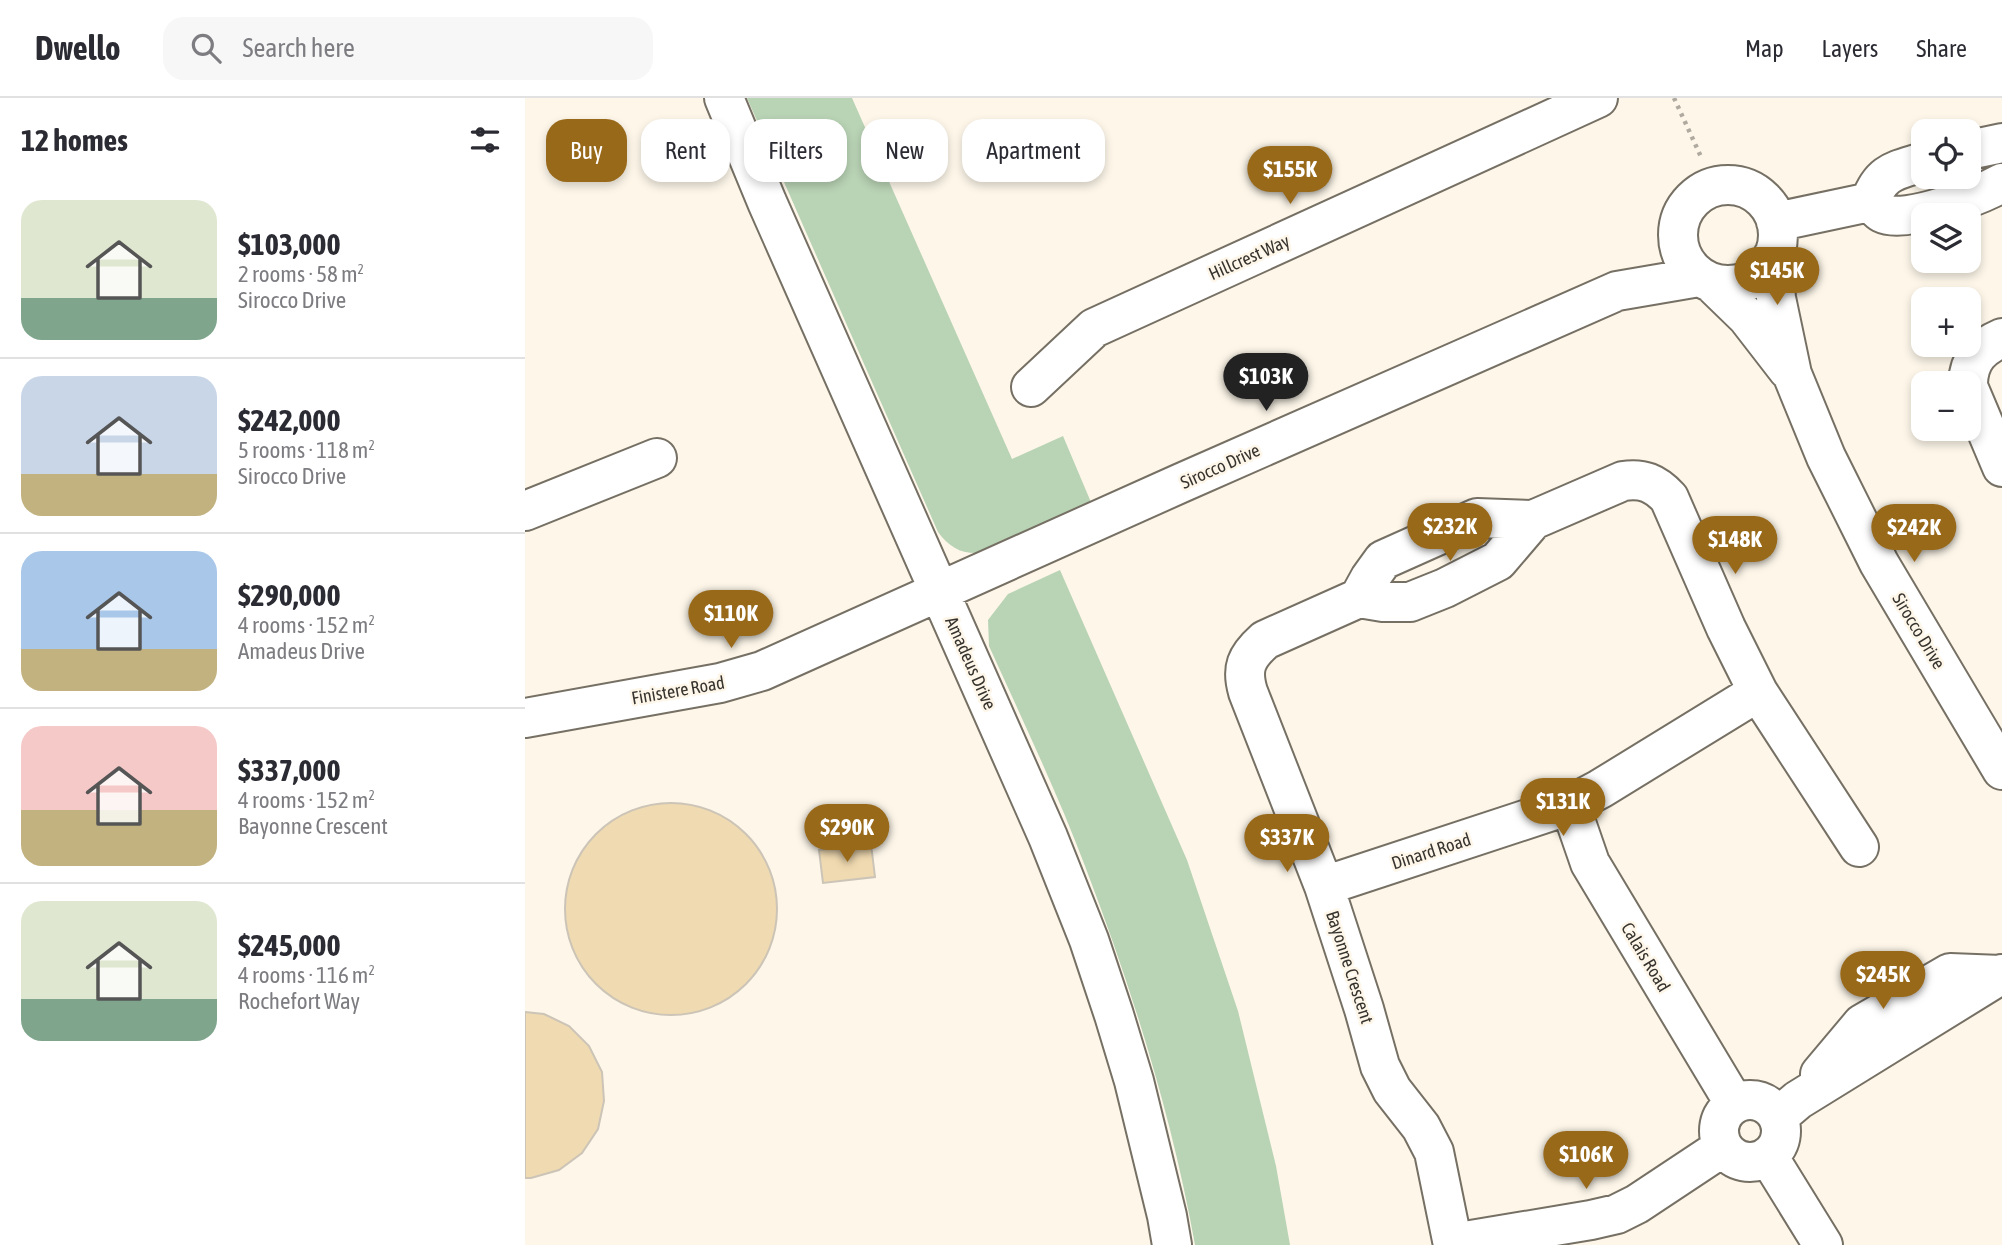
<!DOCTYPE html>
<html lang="en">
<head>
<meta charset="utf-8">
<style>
	:root { --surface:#fff; --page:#f7f7f7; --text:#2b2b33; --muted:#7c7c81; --line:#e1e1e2; --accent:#99691a }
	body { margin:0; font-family:"Asap Condensed",sans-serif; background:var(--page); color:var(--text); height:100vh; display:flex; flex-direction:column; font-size:26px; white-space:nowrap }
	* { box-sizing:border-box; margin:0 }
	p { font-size:23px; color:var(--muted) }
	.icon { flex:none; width:38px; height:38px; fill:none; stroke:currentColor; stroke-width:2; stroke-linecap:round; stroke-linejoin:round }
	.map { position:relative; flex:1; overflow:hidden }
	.drawer { display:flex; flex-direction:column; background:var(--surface); width:525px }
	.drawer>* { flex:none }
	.banner { position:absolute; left:21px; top:21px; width:665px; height:63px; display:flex; gap:14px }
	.fabs { position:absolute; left:1386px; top:21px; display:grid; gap:14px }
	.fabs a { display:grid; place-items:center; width:70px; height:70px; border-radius:14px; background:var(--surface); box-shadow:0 4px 10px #0003; font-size:35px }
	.price { position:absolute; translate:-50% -60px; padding:0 16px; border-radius:24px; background:var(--accent); color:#fff; font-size:23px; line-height:46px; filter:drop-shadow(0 2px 4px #0008) }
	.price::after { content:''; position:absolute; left:50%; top:42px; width:21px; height:16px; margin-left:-10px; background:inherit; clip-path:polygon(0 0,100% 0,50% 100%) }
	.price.active { background:#222; color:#fff }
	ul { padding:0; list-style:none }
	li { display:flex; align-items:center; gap:21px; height:175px; padding:0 21px }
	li+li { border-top:2px solid var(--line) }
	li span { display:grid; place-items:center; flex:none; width:196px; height:140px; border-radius:21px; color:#555 }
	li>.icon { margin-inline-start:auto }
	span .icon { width:84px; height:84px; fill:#fffc; stroke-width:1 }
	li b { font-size:30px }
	h2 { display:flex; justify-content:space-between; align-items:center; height:84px; padding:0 21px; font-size:30px }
	.pill { padding:0 24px; border-radius:21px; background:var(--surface); box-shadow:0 4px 10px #0003; font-size:24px; line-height:63px }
	.pill.active { background:var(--accent); color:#fff }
	header { display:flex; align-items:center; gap:42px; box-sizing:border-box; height:98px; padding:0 35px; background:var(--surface); border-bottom:2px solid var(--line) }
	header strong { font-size:33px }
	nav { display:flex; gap:38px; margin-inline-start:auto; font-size:24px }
	.search { width:490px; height:63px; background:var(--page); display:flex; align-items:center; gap:18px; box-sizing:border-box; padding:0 24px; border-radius:21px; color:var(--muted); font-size:26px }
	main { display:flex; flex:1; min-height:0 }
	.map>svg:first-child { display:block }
	.green { fill:#b9d3b5 }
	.building { fill:#f0dab1; stroke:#cbc4b7; stroke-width:2 }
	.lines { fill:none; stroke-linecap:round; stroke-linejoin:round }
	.minor-casing { stroke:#767064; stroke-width:42 }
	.path { stroke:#afa99f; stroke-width:4.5; stroke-dasharray:3.5 5; stroke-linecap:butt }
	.minor { stroke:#fff; stroke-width:38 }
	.labels { text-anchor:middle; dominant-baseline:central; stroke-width:5; stroke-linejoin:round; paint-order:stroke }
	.street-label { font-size:18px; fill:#37342f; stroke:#fdf6e9 }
</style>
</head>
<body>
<header>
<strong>Dwello</strong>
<div class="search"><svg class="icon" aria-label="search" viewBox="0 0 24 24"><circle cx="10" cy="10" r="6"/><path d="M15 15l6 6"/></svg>Search here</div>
<nav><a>Map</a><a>Layers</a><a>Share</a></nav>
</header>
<main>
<section class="drawer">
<h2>12 homes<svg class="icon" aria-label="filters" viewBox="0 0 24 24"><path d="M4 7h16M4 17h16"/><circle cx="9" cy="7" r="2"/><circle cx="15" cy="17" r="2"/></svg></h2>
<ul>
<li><span style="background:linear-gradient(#dfe7d0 70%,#7fa58c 0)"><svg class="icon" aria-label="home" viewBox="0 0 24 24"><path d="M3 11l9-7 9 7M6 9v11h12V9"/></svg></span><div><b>$103,000</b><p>2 rooms · 58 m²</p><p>Sirocco Drive</p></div></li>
<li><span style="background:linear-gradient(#c9d6e8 70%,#c2b280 0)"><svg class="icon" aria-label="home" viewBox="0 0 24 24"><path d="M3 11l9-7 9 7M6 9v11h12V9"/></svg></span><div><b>$242,000</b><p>5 rooms · 118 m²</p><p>Sirocco Drive</p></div></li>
<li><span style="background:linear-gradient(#a9c7e8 70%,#c2b280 0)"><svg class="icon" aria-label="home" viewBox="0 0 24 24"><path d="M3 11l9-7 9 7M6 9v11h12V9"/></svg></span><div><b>$290,000</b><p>4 rooms · 152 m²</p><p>Amadeus Drive</p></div></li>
<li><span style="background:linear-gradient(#f6c9c9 60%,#c2b280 0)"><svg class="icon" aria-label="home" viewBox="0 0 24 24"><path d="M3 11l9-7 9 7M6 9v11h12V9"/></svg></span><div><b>$337,000</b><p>4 rooms · 152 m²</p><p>Bayonne Crescent</p></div></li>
<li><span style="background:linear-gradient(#dfe7d0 70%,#7fa58c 0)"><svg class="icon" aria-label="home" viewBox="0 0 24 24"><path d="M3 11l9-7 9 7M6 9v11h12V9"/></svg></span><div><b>$245,000</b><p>4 rooms · 116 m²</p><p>Rochefort Way</p></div></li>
</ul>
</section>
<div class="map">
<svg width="1477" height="1147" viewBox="0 0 1477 1147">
	<rect width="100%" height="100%" fill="#fdf6e9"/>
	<path class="green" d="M222,0H327L487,361L538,338L568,409L454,455C436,456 424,449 413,434Z
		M535,472L662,762L713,913L751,1068L765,1147H670C647,1018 607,891 560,768C532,694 497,621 464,548L463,522L483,496Z"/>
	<path class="building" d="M40 811a106 106 0 1 1 212 0a106 106 0 1 1-212 0Z
		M346,746L350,779L298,785L294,752Z
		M0,914L19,916L44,928L64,948L77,974L79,1003L73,1031L57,1055L34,1072L6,1080H0Z"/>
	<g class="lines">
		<defs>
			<path id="minor" d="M199,0L242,104L523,739L564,842L589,917L609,983L642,1118L647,1147
				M1444,52L1477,45
				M1153 137a50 50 0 1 1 100 0a50 50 0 1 1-100 0Z
				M1345,104C1349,107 1353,113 1357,115C1380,127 1455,97 1477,85
				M1345,104C1356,73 1370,73 1398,64
				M1251,124L1345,104
				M1248,158L1251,200L1267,276L1301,359L1354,465L1477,672
				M1188,186L1222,219L1263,272
				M1443,285C1444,261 1456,249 1477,240
				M506,289L569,230L1073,0
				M1444,291L1477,369
				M0,413L132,360
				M834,500L845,480L858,462L952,420L1008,422L1098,383C1118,380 1130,385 1144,400L1201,530L1233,594L1334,749
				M0,620L195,585L237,573L656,385L1092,193L1174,179
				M1045,707L1065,765L1209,1005
				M799,788L1045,707L1075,691L1233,594
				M1295,976L1337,926L1425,875L1476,877
				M1194 1033a31 31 0 1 1 62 0a31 31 0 1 1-62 0Z
				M1253,1019L1273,1002L1477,876
				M1243,1058L1298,1147
				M928,1145L1066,1122L1092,1116L1112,1106L1198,1049
				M928,1147L909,1054L896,1029L867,992L855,968L839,911L799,788L723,594C716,570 721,559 740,542L834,500L858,504H885L920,490L973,463L1008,422"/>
		</defs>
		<use href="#minor" class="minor-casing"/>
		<path class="path" d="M1149,0L1177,61"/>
		<use href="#minor" class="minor"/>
	</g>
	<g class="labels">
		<g class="street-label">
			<text transform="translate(724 159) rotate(-24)">Hillcrest Way</text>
			<text transform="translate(695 368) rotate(-24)">Sirocco Drive</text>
			<text transform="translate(1394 533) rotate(59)">Sirocco Drive</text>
			<text transform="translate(446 565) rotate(66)">Amadeus Drive</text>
			<text transform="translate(153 592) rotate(-10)">Finistere Road</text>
			<text transform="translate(906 753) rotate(-18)">Dinard Road</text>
			<text transform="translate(1121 859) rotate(59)">Calais Road</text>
			<text transform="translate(825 869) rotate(72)">Bayonne Crescent</text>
		</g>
	</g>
</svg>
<div class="fabs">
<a><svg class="icon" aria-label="locate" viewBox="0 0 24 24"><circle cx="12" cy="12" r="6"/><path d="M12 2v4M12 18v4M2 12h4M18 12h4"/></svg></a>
<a><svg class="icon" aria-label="layers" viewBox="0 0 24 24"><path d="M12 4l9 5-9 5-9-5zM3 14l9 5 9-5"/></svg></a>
<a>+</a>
<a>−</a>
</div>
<b class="price" style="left:765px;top:108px">$155K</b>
<b class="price" style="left:1252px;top:209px">$145K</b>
<b class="price active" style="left:741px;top:315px">$103K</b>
<b class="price" style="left:925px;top:465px">$232K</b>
<b class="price" style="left:1389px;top:466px">$242K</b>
<b class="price" style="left:1210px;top:478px">$148K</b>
<b class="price" style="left:206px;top:552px">$110K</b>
<b class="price" style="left:1038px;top:740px">$131K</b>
<b class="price" style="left:322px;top:766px">$290K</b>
<b class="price" style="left:762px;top:776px">$337K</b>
<b class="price" style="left:1358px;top:913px">$245K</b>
<b class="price" style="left:1061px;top:1093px">$106K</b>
<div class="banner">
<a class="pill active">Buy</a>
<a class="pill">Rent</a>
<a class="pill">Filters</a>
<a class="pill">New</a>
<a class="pill">Apartment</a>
</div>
</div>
</main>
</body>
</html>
